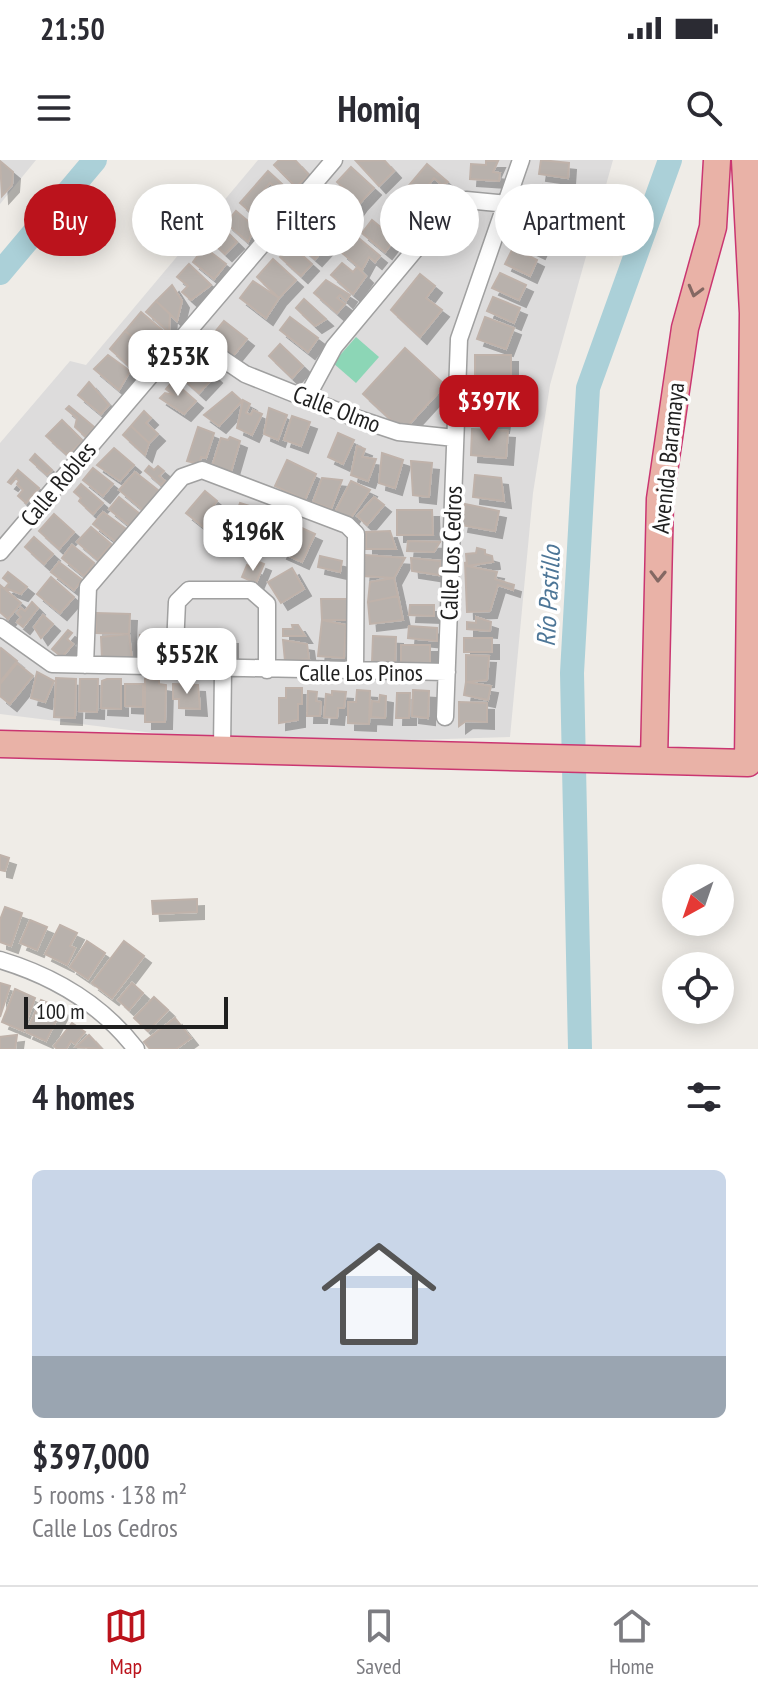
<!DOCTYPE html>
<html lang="en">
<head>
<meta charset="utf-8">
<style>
	:root { --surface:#fff; --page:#f7f7f7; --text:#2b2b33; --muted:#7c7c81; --line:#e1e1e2; --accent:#bb131c }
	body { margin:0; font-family:"PT Sans Narrow",sans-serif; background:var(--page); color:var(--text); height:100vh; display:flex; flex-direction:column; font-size:30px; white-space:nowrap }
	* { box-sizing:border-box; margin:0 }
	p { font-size:26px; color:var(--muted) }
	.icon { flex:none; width:44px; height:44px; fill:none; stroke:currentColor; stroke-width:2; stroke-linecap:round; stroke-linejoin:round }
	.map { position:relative; height:889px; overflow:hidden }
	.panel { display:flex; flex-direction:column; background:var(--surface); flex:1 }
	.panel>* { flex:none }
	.banner { position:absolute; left:24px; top:24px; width:710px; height:72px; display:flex; gap:16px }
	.needle { width:52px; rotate:220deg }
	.buttons { position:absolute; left:662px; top:704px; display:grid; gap:16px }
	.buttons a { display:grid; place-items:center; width:72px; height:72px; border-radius:50%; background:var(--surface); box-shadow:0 4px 20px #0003; font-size:40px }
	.scale { position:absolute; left:24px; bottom:20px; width:204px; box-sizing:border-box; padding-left:8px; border:4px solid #1f1f1f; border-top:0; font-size:22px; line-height:28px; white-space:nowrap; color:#1f1f1f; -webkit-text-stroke:6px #fff; paint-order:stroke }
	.price { position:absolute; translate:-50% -68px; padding:0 18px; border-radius:16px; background:#fff; color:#222; font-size:26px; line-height:52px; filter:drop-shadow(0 2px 4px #0008) }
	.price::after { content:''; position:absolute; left:50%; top:48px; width:24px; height:18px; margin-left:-12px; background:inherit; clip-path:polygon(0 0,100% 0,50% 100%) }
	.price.selected { background:var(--accent); color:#fff }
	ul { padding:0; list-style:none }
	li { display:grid; align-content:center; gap:16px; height:424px; padding:0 32px }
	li+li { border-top:2px solid var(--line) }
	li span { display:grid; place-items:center; height:248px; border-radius:12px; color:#555 }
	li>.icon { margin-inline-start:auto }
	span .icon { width:144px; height:144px; fill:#fffc; stroke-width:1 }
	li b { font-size:34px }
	h2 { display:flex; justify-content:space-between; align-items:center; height:96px; padding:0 32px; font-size:34px }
	.pill { padding:0 28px; border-radius:36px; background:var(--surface); box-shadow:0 4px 20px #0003; font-size:28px; line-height:72px }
	.pill.selected { background:var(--accent); color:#fff }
	.status { display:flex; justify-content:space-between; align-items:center; height:56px; padding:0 40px; background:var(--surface); direction:ltr }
	.status svg { height:22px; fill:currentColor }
	header { display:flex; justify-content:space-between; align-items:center; height:104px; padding:0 32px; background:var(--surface); font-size:36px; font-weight:800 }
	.tabs { display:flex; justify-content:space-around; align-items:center; height:112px; border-top:2px solid var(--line); background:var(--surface); font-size:22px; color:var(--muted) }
	.tabs a { display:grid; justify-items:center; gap:4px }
	.tabs .selected { color:var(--accent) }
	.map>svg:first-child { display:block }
	.residential { fill:#dddcdc }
	.pitch { fill:#8cd6b6 }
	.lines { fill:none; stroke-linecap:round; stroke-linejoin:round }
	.river { stroke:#abd0d8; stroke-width:24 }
	.building { fill:#b8b1ac; stroke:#bfb2aa; stroke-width:2; filter:url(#shadow) }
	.minor-casing { stroke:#a0a0a0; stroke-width:19 }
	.trunk-casing { stroke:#ca3671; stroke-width:29 }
	.minor { stroke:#fff; stroke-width:16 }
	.trunk { stroke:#e9b2a7; stroke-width:26 }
	.oneway { stroke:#846863 }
	.labels { text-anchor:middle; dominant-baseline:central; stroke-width:7; stroke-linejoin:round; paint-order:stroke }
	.street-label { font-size:24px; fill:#1f1f1f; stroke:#fff }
	.water-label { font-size:26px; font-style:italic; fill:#4d7697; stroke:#fff }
</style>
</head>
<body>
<div class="status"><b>21:50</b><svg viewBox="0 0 49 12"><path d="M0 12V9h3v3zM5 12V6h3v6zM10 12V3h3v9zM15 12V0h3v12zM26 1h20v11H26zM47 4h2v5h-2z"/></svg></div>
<header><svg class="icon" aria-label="menu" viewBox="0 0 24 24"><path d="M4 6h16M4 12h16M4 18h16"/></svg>Homiq<svg class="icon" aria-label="search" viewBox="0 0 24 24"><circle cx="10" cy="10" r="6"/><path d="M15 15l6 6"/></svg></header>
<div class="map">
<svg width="758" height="889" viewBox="0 0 758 889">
	<defs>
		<filter id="shadow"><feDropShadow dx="7" dy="7" stdDeviation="0" flood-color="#0004"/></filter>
	</defs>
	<rect width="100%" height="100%" fill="#efece7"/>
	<path class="residential" d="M0,0H36L0,44Z
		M258,0H613L550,225L533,333L510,577L250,585L0,554V283L70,201L86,205Z"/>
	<path class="pitch" d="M356,177L379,197L356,223L333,203Z"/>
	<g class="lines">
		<path class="river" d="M0,113L95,0
			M580,889L572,513L588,228L670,0"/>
	</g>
	<path class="building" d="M279,0H295L309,15L296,27L274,5Z
		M384,0L394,11L379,26L356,1Z
		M541,0L569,3L568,18L539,14Z
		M0,1L13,12L12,25L2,36Z
		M486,1H498L493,12L500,13L499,21L470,19L471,4L486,5Z
		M427,4L448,22L442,25L434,18L427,27L436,35L426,46L418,40L414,44L423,52L409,68L397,58L394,62L385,54Z
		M351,7L374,28L360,43L337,22Z
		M268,11L283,25L279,31L270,23L264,30L275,40L271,50L263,41V63L240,43Z
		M543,25L566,33L561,48L544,42L542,47L531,44L534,36L539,38Z
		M341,30L360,43L348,60L329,44Z
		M320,42L346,68L332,82L307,57Z
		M528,47L556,59L550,74L532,66L534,60L524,56Z
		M236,51L255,67L248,82L226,63Z
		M372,60L395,79L385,92L362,73Z
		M305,65L328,85L315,99L292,79Z
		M222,67L237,82L225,94L210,80Z
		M524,68L545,77L538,92L521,84Z
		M355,75L380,96L375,102L369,97L362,110L341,92Z
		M291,85L312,104L301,116L280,97Z
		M204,87L226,104L214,119L193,102Z
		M513,88L537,100L530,116L505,104Z
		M273,99L296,120L279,138L257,117Z
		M342,103L353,112L357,107L366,116L353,134L331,115Z
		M189,104L211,125L191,140L182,132L188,126L177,117Z
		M500,113L526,125L519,140L492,128Z
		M420,114L435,126L426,138L442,150L420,177L391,150Z
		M326,120L350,135L346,141L340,135L337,138L345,144L337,153L314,133Z
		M253,121L279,138L266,158L240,138Z
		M172,125L182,141L177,161L156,141Z
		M493,137L520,148L514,163L487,151Z
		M304,139L326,159L315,166L296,148Z
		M156,141L170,154L169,172L146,152Z
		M141,152L168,175L153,194L125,171Z
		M290,157L318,178L308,192L280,170Z
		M485,157L514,168L506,189L477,179Z
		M224,161L247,179L233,196L211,177Z
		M125,171L149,190L144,196L137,190L129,206L110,189Z
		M280,184L303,206L292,218L269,196Z
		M405,188L445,225L403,271L363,234Z
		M108,195L130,211L119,230L94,209Z
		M475,195H511V218L475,217Z
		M196,199L215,216L199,233L180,216Z
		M173,221L196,241L184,254L160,238L165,233L174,235L166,229Z
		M89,222L109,245L101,254L78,235Z
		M475,223L509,227L508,245L473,242Z
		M232,232L242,241L219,266L204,255Z
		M243,240L250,244L246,253L251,255L253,250L262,254L252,275L237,268Z
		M69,246L94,267L86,277L75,267L77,258L66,249Z
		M269,248L287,255L278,280L264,274Z
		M477,249L504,253L502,266L480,264Z
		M144,251L151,258L146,263L158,274L149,283L131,266Z
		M292,256L310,262L301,286L284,280Z
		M62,260L83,281L67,295L46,276Z
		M131,266L149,283L145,295L123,275Z
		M198,267L214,273L206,298L201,297L199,304L187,301Z
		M472,269L508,271L506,298L471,295Z
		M338,273L354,280L343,304L328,297Z
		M230,277L240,281L231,312L212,306L221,278L228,280Z
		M357,286L365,289L362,297L376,299L368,321L351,315Z
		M114,288L134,305L120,321L97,305Z
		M382,293L403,300L395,328L379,323Z
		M35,294L52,310L47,315L30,300Z
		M287,300L316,314L305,340L275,326Z
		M411,301L432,303L429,337L413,335Z
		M149,306L154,310L158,306L164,311L159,316L165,321L161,325L145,311Z
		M93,308L113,324L103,336L83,320Z
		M18,310L39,328L26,343L18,336L23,330L17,324L19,321L16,318L11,324L8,322Z
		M135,312L159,331L143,350L119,330Z
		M475,315L501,318L504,341L473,337Z
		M322,318L342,320L331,349L313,342Z
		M351,321L370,330L350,359L335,352Z
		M81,324L103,343L93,354L79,341L81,338L74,332Z
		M205,331L217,341L211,349L222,358L210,372L186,353Z
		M119,337L141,355L131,367L109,349Z
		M374,337L384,345L367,365L357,356Z
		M240,343L256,348L246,377L230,372Z
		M465,344L499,351L495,371L461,365Z
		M397,350H432L433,375H397Z
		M103,352L126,369L116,382L93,364Z
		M54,354L74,372L59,389L39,371Z
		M293,364L315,374L302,402L280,392Z
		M91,367L111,384L98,400L77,382Z
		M390,371L396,389H366V372Z
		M34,377L53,394L44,404L25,387Z
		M408,381L440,382L434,392L407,391Z
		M72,385L94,403L84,416L62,398Z
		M477,388L485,390V394L492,396L493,402L467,406L466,394L476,393Z
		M365,395L405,398L394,418L363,416Z
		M320,396L342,401L340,412L318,407Z
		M411,398L441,401L439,415L412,411Z
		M59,402L82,420L74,430L51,412Z
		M259,402L264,404L256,423L242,417L247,405L256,409Z
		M465,402L467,406L497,412L495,419L514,425L513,430L498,425L490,451L467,452Z
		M292,408L304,429L281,443L268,422Z
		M8,412L27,427L21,434L5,428L9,423L3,418Z
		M51,417L74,437L60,453L37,434Z
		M394,418L398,436L368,442L370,422Z
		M0,425L21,443L8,459L0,452Z
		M398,436L403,460L370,464L368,442Z
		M321,439H347V460H322Z
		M32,442L38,448L23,467L17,462L21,457L17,453L21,448L25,451Z
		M410,445H434V456L409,455Z
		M96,453L130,454L129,474L96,473Z
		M43,455L53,464L41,478L34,467Z
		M476,457L491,462L490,471L467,469V462L476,463Z
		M322,460L346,465L344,498L318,496Z
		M292,465H298L305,476H283V469H293Z
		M409,466L437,468V481L408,478Z
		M68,470L72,473L67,479L73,484L62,497L52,489Z
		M129,474L132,499H102L101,477Z
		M140,475H163V495H140Z
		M373,476L396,477L395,503L372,502Z
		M210,477H231V502L211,501Z
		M464,478H492V492H464Z
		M283,480L307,484L309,499L285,501Z
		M401,485H430V505L401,506Z
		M1,488L17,501L0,522V490Z
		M466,495L489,496L487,520L466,522Z
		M17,503L33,516L10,544L0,536V524Z
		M37,512L54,521L45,542L31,538Z
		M56,518L76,519L75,558L54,557Z
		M80,519H98L97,552L79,551Z
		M107,519H121V549L101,548L102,521Z
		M145,519L159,520V524L166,525L165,562H145Z
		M466,522L491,526L488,540L464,535Z
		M125,524H143V547L125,546Z
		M173,524L198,525L200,549L179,548V539H173Z
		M286,528H302V544H298V560L279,563V538H286Z
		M357,530L370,531L369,564L348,563V542H356Z
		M413,530L429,531L428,558L412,556Z
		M308,531L317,532L316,541L321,542L320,556H307Z
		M332,531L346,532L344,548H338L337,558L324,557L326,534L332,535Z
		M397,533H410L409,558H396Z
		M380,535L386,536L385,558L371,557L372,541L379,542Z
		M459,542L487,543V562L466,561L459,566Z
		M0,695L9,698L5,711L0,710Z
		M197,739V752L153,754L152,741Z
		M5,747L22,753L11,786L0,782V760Z
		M30,760L47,767L37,790L20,783Z
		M60,765L77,773L70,786L75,788L67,805L45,794Z
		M87,781L105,793L88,819L70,807Z
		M124,781L144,796L112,838L92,823Z
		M0,823L10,826L0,857Z
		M132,823L143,833L129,850L118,840Z
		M15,829L35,838L23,871L2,862Z
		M154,837L168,850L148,871L134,858Z
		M41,840L62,849L46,881L26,872Z
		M175,858L191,878L176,889H150L144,882Z
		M72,863L85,872L75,884L71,881L66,889H57L54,886Z
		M17,875L15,889H0V877Z
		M89,875L102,889L76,887Z"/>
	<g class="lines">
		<defs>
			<path id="minor" d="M186,174L245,214L350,256L398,272L455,278
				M307,237L334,187L449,49L466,40L508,44
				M0,392L334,0
				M0,467L52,504L447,512
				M85,505L88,427L182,317L202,310L347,365L356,374L355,512
				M174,509L177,442L189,430H251L267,444V510
				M445,557L459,179L521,0
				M222,589L223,510
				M0,800C53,816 102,845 136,889"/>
			<path id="trunk" d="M0,584L748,603L753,153L745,0
				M654,600L660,339L685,168L713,67L717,0"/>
		</defs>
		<use href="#minor" class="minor-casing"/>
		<use href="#trunk" class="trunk-casing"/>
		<use href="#minor" class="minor"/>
		<use href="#trunk" class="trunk"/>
	</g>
	<defs><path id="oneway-chevron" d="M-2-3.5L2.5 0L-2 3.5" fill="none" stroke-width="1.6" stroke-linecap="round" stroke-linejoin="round" transform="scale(2)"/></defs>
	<g class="oneway">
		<use href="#oneway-chevron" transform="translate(695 131) rotate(105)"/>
		<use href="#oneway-chevron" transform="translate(658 416) rotate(91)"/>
	</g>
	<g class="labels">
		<g class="street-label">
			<text transform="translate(337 249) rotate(21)">Calle Olmo</text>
			<text transform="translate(668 298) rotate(-84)">Avenida Baramaya</text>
			<text transform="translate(58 324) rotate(-50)">Calle Robles</text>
			<text transform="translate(451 393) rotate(-88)">Calle Los Cedros</text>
			<text x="361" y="512">Calle Los Pinos</text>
		</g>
		<g class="water-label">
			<text transform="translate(548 436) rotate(-87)">Río Pastillo</text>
		</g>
	</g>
</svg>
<div class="buttons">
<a><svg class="needle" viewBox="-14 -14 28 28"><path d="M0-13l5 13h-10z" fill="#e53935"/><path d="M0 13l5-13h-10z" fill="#7c7c81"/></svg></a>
<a><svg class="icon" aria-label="locate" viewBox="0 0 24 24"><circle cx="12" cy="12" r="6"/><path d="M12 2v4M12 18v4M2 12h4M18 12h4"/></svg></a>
</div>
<div class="scale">100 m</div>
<b class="price" style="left:178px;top:238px">$253K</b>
<b class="price selected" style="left:489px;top:283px">$397K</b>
<b class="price" style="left:253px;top:413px">$196K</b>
<b class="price" style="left:187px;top:536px">$552K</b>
<div class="banner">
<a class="pill selected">Buy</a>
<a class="pill">Rent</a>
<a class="pill">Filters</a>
<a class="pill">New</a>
<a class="pill">Apartment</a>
</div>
</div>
<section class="panel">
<h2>4 homes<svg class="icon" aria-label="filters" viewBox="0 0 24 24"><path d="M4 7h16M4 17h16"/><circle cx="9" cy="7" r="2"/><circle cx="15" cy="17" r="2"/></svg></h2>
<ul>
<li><span style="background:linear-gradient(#c9d6e8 75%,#9aa5b1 0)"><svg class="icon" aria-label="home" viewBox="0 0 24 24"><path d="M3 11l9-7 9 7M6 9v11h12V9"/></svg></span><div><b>$397,000</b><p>5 rooms · 138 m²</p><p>Calle Los Cedros</p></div></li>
</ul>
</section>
<nav class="tabs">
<a class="selected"><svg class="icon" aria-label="map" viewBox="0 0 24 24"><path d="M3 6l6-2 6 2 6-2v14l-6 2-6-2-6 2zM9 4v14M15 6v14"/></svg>Map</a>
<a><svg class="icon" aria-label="saved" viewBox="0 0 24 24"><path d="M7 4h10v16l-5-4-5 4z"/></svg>Saved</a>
<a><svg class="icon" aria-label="home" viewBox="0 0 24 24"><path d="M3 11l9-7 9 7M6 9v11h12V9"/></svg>Home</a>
</nav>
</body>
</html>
